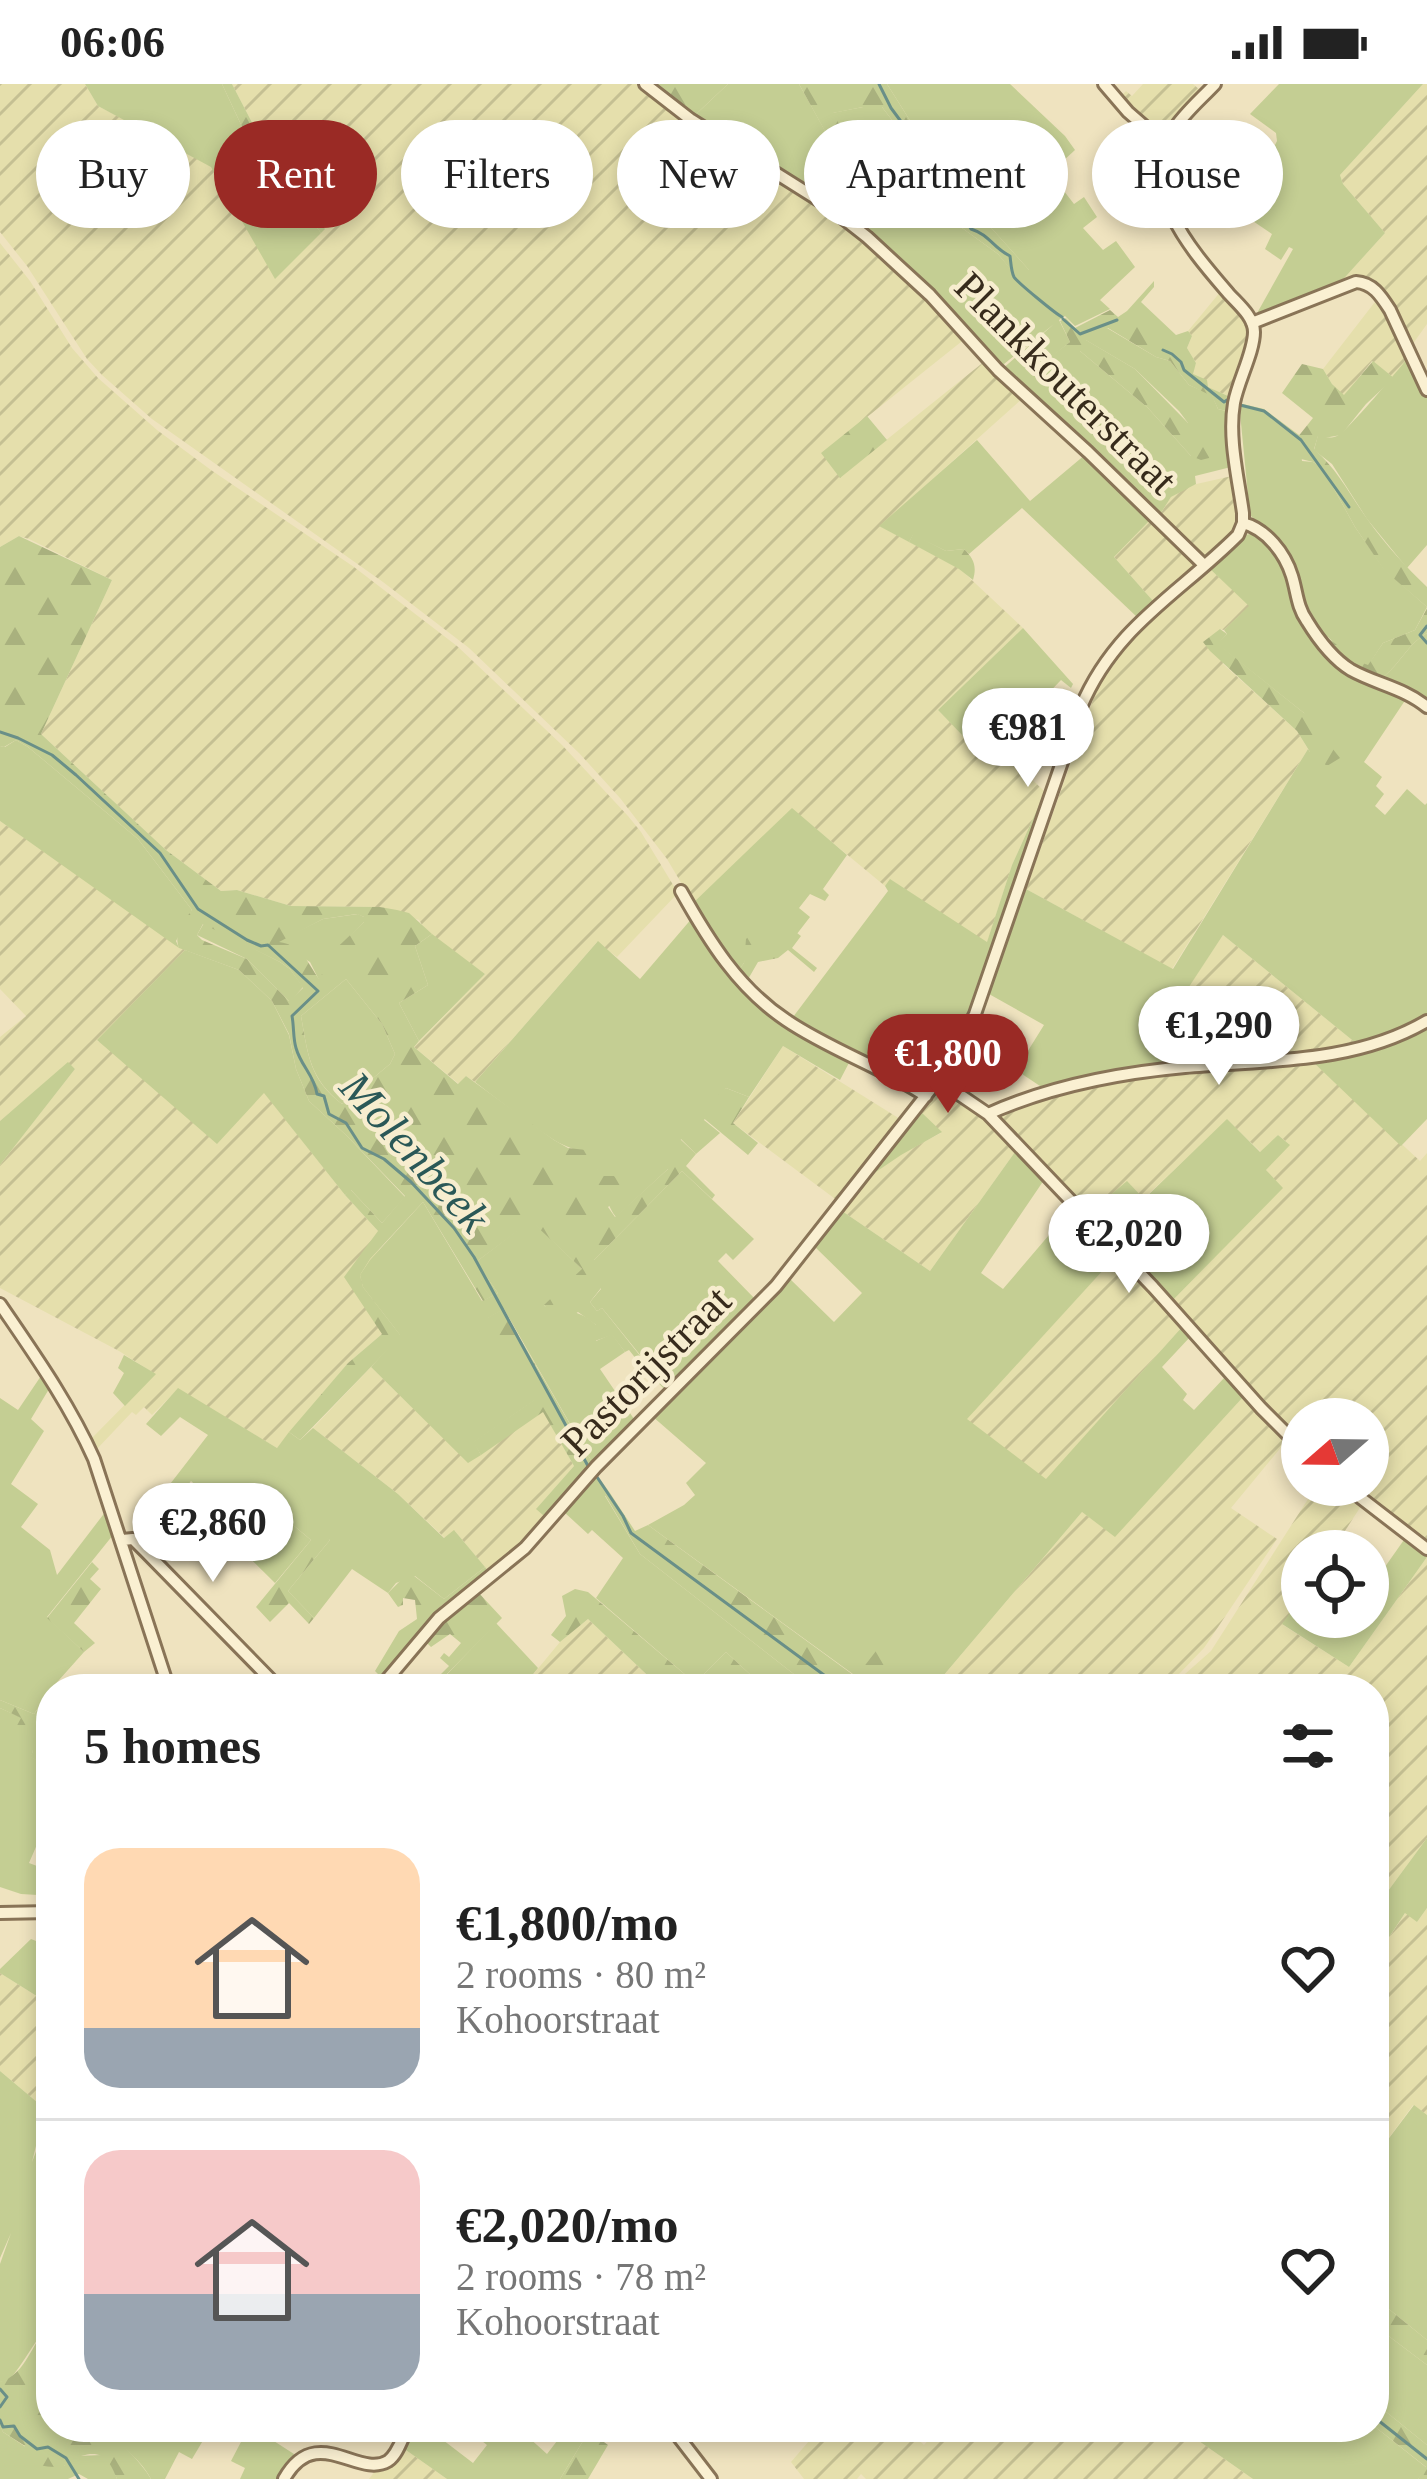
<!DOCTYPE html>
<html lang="en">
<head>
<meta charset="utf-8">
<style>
	:root { --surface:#fff; --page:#f6f6f6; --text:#222; --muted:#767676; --line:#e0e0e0; --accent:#9a2a25 }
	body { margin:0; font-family:Georgia,serif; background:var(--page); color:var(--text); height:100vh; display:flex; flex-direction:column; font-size:45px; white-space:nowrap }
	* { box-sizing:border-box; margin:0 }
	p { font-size:39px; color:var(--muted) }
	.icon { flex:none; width:66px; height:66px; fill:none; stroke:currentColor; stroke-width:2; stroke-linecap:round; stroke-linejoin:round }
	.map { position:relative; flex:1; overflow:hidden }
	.panel { position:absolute; left:36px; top:1590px; width:1353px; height:768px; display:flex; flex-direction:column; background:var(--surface); border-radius:48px; box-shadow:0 6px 18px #0003 }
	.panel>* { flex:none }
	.top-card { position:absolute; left:36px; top:36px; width:1356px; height:108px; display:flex; gap:24px }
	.needle { width:78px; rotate:250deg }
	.tools { position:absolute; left:1281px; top:1314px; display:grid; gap:24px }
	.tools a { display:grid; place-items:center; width:108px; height:108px; border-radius:50%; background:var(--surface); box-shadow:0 6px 18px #0003; font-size:60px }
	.price { position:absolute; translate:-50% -102px; padding:0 27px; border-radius:42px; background:#fff; color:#222; font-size:39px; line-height:78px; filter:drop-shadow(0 3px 6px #0008) }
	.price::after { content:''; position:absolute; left:50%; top:72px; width:36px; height:27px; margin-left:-18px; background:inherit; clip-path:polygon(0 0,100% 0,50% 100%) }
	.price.selected { background:var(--accent); color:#fff }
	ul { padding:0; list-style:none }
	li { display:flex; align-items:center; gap:36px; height:300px; padding:0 48px }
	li+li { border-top:3px solid var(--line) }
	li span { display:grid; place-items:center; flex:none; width:336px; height:240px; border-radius:36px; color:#555 }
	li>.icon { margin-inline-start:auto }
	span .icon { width:144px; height:144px; fill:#fffc; stroke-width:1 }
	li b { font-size:51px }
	h2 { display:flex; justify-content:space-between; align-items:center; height:144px; padding:0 48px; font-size:51px }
	.tag { padding:0 42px; border-radius:54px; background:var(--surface); box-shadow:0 6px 18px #0003; font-size:42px; line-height:108px }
	.tag.selected { background:var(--accent); color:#fff }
	.status { display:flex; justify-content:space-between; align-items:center; height:84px; padding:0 60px; background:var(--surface); direction:ltr }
	.status svg { height:33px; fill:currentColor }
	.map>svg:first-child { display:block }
	.farmland { fill:url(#farmland-furrows) }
	.grass { fill:#c4ce93; fill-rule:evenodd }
	.forest { fill:url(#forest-firs); fill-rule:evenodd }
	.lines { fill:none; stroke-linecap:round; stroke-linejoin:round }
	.stream { stroke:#698f88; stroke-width:3 }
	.minor-casing { stroke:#897457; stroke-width:16 }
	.minor { stroke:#faf0d2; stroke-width:10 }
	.labels { text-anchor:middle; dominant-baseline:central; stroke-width:9; stroke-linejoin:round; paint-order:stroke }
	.street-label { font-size:42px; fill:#372b1c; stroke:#f7edcf }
	.water-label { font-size:45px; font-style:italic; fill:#2a5857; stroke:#f7edcf }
</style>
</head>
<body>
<div class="status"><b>06:06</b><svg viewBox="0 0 49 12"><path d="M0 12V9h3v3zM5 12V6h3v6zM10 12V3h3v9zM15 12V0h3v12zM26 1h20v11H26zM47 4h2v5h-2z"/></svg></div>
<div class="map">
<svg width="1427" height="2395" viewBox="0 0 1427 2395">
	<defs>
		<pattern id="farmland-furrows" width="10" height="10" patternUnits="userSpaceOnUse" patternTransform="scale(3)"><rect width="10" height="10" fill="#e5dfac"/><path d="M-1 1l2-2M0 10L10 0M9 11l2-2" fill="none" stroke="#c5c093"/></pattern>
		<pattern id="forest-firs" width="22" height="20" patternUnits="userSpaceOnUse" patternTransform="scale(3)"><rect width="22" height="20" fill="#c4ce93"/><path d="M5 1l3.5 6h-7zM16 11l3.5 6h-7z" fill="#a9b17e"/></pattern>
	</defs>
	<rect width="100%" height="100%" fill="#efe3bf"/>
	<path class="farmland" d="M0,0H85L98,22L207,79L325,145L259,52L232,0H637L716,55L825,123L881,169L966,254L822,369L840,393L985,277L1023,314L880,442L960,485L1023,544L938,626L991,680L1004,668L1045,708L1012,781L987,859L891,796L885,802L792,725L693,819L667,775L620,714L579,669L469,564L383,498L152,335L102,291L87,275L27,182L0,148Z
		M1143,0H1193L1200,6L1178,32L1164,54L1119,14L1126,7L1132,12Z
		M1423,0H1427V240L1412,261L1377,203L1338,201L1385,149L1343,100L1340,91Z
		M0,159L30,197L72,264L98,294L157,346L211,386L354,483L457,562L562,661L628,732L641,748L678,809L617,873L597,858L475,998L466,992L459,1000L414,963L485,890L426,847L419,836L380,823L291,822L237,806L221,807L166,766L41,650L112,496L29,455L19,452L0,463Z
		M1221,207L1249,246L1228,312L1208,303L1192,290L1196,279L1187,264L1192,252L1188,247Z
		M1378,214L1410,271L1394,294L1372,277L1344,312L1332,300L1323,285Z
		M1232,392L1238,429L1236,442L1214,467L1205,472H1200L1159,432L1171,413L1192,401Z
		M1152,434L1198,477L1192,486L1154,518L1114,473Z
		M1209,484L1250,522L1224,546L1220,545L1223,580L1297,647L1308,665L1172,885L1026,805L1104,585L1122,560Z
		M0,737L185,866L97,957L264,1008L345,1111L378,1147L382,1250L348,1279L277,1364L178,1305L152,1331L144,1323L136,1331L132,1328L96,1366L91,1355L155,1290L119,1267L0,1204V1081L75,985L68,979L0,1037V953L26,932L0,905Z
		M1223,851L1357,960L1301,969L1197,977L1159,947Z
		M783,962L900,1035L838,1117L733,1039Z
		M1312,977L1420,1077L1427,1069V1457L1353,1401H1368V1335H1302V1358L1171,1218L1282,1104L1266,1086L1289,1060L1278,1051L1261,1068L1227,1036L1143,1115L1088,1130L996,1033L1004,1027L1041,1015L1125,994Z
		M937,1007L950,1009L978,1029L1015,1068L930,1187L842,1127L867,1094L901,1070L941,1049L920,1027Z
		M1117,1171L1182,1243L1046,1396L966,1335Z
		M371,1283L468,1378L543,1327L574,1382L537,1424L544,1432L520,1462L488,1487L455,1447L445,1454L398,1410L313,1344Z
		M1244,1312L1287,1356L1231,1424L1277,1455L1204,1564L1179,1590L1155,1605H932L1082,1428L1115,1452Z
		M1317,1401H1339L1363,1419L1332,1467H1302V1512L1283,1541L1349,1583L1427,1473V1754L1374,1826V1605H1168L1211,1567Z
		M588,1535L662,1605H521L560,1558Z
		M1427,1824V2031L1413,2021L1374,2074V1876L1406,1828L1417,1838Z
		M0,1889L51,1921L50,2029L0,1987Z
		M821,2343H905L924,2361L940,2343H1179L1253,2395H866L861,2390L857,2395H804L791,2378Z
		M403,2364L447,2395H369L375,2387L388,2383L395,2376Z"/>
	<path class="grass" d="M85,0H222L244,47L321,149L275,195L211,83L98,22Z
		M728,0H799L859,108L873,102L832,29L863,23H882L911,61L931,60L916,46L887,0H1010L1065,52L1075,66L1050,89L1074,120L1084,113L1097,133L1083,144L1103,166L1116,157L1135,183L1100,216L1110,225L1075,242L1065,232L1059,236L1070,258L1034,287L1072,267H1080L1148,324L1191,372L1188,339L1179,327L1135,285L1084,255L1107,244L1156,273L1170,277L1189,301L1212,311L1218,325L1226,327L1231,383L1195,392L1196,400L1171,413L1159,432L1001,286L1054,240L999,284L894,172L693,33ZM968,118L1029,186L1019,195L998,170L951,136Z
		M1279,0H1423L1340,91L1343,100L1385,149L1338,201L1256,231L1293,165L1289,163L1281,176L1265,165L1272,150L1241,129L1277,57L1276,49L1250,30Z
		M1410,271L1427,311V461L1407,484L1367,435L1332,380L1314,366L1318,351C1326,353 1329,355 1337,352C1346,349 1401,283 1410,271Z
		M1239,319L1264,325L1299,351L1302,377L1313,378L1322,383L1355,443L1384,485L1427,523L1415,546L1383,559L1368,582L1351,576L1328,553L1321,551L1305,528L1283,464L1250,431Z
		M977,356L1030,417L1086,370L1152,434L1114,473L1154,518L1137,533L1022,424L969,470L964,465L946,467L913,451L909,458L879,442Z
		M1255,449L1278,470L1313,555L1408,612L1364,678L1382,693L1376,702L1384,710L1375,722L1385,731L1407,705L1425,721L1427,719V932L1401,946L1357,960L1223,851L1160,947L1197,977L1046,1006L1016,986L1044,941L989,910L1026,805L1173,885L1308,665L1310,668L1304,629L1217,560L1227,550L1224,546L1249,522L1209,484L1245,451Z
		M1023,544L1073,600L1071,604L1061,596L1041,617L1045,621L991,681L938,626Z
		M1427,549V619L1400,601L1382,594C1401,579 1408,560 1427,549Z
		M16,656L28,663L138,755L192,826L176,857L179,864L0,737V662L5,663Z
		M1045,708L976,913L950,965L924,1003L794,937L793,933L888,807L885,802L890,795L987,858L1012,781Z
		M792,724L847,771L823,805L829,811L825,817L810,810L799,824L810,833L793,855L768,845L755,847L744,879L737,888L693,819Z
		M358,830L364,833V838L350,852L319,896L310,878L276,858L323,835Z
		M693,833L738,901L851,975L840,996L783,962L749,1013L726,1004L704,1036L720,1049L696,1070L681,1055L669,1084L616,1133C601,1114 608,1093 588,1074C578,1065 565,1063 554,1056C527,1038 501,1018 475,998L598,857L640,895Z
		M204,839L280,878L290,885L303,903L290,918L247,875L197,851Z
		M432,850L485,890L419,957L399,919L428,901L415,862Z
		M185,866L239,886L272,917L289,951L296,985L309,1017L347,1052L405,1113L382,1139L351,1106L345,1111L264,1009L217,1060L97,956Z
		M346,895L382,940L395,970L390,980L342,1020C309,994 308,970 301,932Z
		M1427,941V1035L1401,1062L1312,977C1354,972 1390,961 1427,941Z
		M68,978L75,985L0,1081V1037Z
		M920,1027L942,1048L901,1071L867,1094Z
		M1227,1035L1260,1068L1278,1051L1290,1061L1266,1086L1283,1104L1171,1218L1088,1130L1127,1097L1144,1115Z
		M1015,1068L1044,1096L981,1189L1003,1205L1072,1124L1117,1171L967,1335L1046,1395L1182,1243L1190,1253L1162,1283L1187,1310L1183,1316L1194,1326L1225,1293L1244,1312L1115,1453L1082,1428L932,1605L857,1593L648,1441L684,1421L695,1411L686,1399L706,1379L652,1332L754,1232L788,1193L834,1238L862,1209L814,1162L842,1127L930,1187Z
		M682,1087L754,1155L733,1176L726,1169L718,1177L756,1216L664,1305L637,1276L641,1272L602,1224L597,1227L590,1218L601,1205L593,1177Z
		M423,1118L482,1217L498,1209L476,1178L531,1136L583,1186L544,1222C564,1225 582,1227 596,1241V1257L612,1250L625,1268L600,1285L634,1335L592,1378L504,1225L488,1234L535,1316L474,1358L481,1371L468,1379L371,1283L400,1251L363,1203L360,1191L370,1176Z
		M124,1271L156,1290L125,1322L113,1309L124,1289L118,1284Z
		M41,1292L49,1305L31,1335L44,1347L11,1400L38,1420L21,1443L50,1466L57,1491L106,1427L113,1451L47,1533L84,1568L51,1605L34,1630L0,1616V1314L18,1326Z
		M178,1304L277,1364L289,1348L300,1356L313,1344L398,1410L444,1454L454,1446L485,1483L444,1515L415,1492L396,1499L388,1509L352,1485L314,1534L288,1507L330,1456L281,1431L311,1456L275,1499L214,1439L223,1426L191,1397L143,1459L133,1448L208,1351L180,1333L161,1352L146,1340Z
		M597,1391L610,1409L605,1412L640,1470L813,1605H766L726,1568L695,1599L596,1514L623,1474L592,1446L588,1450L564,1428Z
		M1406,1453L1427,1469V1473L1349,1583L1282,1540L1302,1512V1533H1368V1507Z
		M496,1539L538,1584L521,1605H433Z
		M0,1624L22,1634L33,1667L31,1673L51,1684V1752L42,1749L29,1779L37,1782L38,1811L21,1810L0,1803Z
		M1427,1754V1824L1417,1838L1405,1829L1374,1876V1826Z
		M31,1855L51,1863V1886L47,1896L51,1898L43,1916L0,1889V1885Z
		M0,1987L50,2029L40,2046L32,2078L42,2052L51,2056V2240C34,2255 25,2279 8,2297L0,2298V2180L11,2149L0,2174Z
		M1414,2021L1427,2031V2256L1374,2213V2074Z
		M1374,2241L1427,2281V2361L1374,2318Z
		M0,2341L3,2348L53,2381L64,2382L77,2372L103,2371L111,2378L117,2395H88L79,2390L68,2395H0Z
		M1374,2342L1427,2384L1418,2395H1253L1179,2343Z
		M97,2343H211L192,2375L179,2368L165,2395H151C139,2372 117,2359 97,2343Z
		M412,2343H426L473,2379L487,2361L473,2350L478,2343H497L508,2352L517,2343L547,2370L557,2357L543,2343H583L589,2347L560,2395H447L403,2364Z
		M263,2350L294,2370L278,2395H240L245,2384L231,2377L242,2356Z"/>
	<path class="forest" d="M222,0H232L259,52L325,145L321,149L244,47Z
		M649,0H728L693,33Z
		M799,0H887L916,46L931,60L934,68L925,70L911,61L882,23H863L833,29L873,102L859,109Z
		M968,118L1030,187L1019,196L998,170L951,136L953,123Z
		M1154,197V203L1141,218L1176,251L1188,247L1192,252L1187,264L1196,279L1193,290L1207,296L1208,303L1228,312L1226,327L1218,325L1212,312L1189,301L1170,277L1156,273L1108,244L1086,256L1135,285L1188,339L1216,360L1209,374L1201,376L1191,372L1148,324L1080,267L1072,268L1040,294L1033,286L1070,258L1060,237L1066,234L1075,244L1110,226L1118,233L1127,227Z
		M1373,277L1394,294L1366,320L1341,351L1324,354L1318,352L1314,365C1338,386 1350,411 1368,436C1385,460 1406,483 1427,503V523L1384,486L1355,443L1322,383L1313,378L1293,373L1292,368L1297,360V354L1313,334L1282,309L1302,280L1323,285L1332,300L1344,311Z
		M867,332L887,356L840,394L821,369Z
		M913,450L946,467L964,465C974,475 977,482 973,496L959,485L909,458Z
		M19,452L112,496L41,650L166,766L221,807L237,806L291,822L380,823L397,826L409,829L432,850L415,862L428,901L399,919L419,957L414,963L458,1000L466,992L554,1056L568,1064L586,1066C593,1074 595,1084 603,1092H614L625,1101L626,1108L608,1123L615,1133L668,1085L657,1073L668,1061L672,1064L680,1055L696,1070L686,1082L715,1111L712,1115L682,1087L594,1176L607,1191L601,1204L590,1218L597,1227L602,1224L641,1273L637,1276L629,1266L625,1268L612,1251L592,1258L590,1249L596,1241L578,1228L572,1232L557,1233L544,1221L582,1185L531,1137L476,1178L498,1209L483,1217L423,1118L370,1175L360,1191L363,1203L401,1252L300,1356L289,1348L348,1279L382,1250L344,1193L378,1147L345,1111L350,1105L382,1139L405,1112L347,1052L309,1017L296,985L289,950L272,917L239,886L179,864C173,849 184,837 192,826L138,755L28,663L16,656L4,663L0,662V463ZM357,830L364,833V838L325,875L324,887L319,895C307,878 302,861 279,858L323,835ZM203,840L280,878L290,885L303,904L289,917L247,875L202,856L197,851ZM346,895L382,940L395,970L390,980L342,1020C309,995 308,970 301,932Z
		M1427,524V549C1408,560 1401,579 1382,594C1343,596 1337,582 1313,555L1321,551C1340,559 1346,574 1368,581L1383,559L1415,546Z
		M1220,545L1227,550L1218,560L1304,629L1340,674L1327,682L1310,668L1297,647L1210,567L1203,558Z
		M777,842L792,854L797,849L801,852L792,864L817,884L814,888L788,866L778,874L758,878L747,897L737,888L744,879L746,855L755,846Z
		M726,1004L749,1013L733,1039L758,1059L748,1071L701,1032L702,1026Z
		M503,1225L592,1378L544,1432L536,1425L574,1382L543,1328L481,1371L473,1358L534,1316L487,1234Z
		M610,1409L635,1447L648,1441L856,1593L876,1567L929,1605H813L640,1470L605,1411Z
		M287,1421L330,1456L288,1507L314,1534L309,1540L289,1519L270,1538L256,1523L311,1456L280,1430Z
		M92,1478L99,1485L90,1495L101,1505L74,1539L95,1559L84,1568L47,1534Z
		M485,1483L488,1487L441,1522L381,1593L375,1587L399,1547L417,1535L415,1516L403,1514V1521L398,1523L388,1509L409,1488L444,1515Z
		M575,1505L588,1508L695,1599L726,1568L766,1605H728L720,1598L713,1605H662L588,1535L560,1558L551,1551L566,1532L562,1512Z
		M477,1507L502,1534L441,1596L438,1593L449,1582L440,1574L444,1569L449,1573L461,1559L450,1550L431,1563L424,1556Z
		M49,1610L51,1612V1684L30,1673L33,1667L12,1651L21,1634L0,1624V1616L34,1630Z
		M1374,2213L1427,2256V2281L1374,2241Z
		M51,2240V2343C64,2343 79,2341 92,2343C110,2346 142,2378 151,2395H117C110,2377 103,2365 81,2372C75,2374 71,2380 64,2382C53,2385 35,2381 25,2375V2362L3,2348L0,2342V2298C27,2290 31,2258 51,2240Z
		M1374,2318L1427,2361V2395H1418L1426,2383L1374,2342Z
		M589,2347L608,2361L588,2395H560Z"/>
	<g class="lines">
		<path class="stream" d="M879,0L891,24L911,51L939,75L918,98L921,105
			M925,108L936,125L964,133L971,145C990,151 993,164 1010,172C1011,179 1011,187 1014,193C1017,198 1056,230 1062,233
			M879,110L903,90L916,97
			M1063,235L1080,250L1117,236
			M1163,266L1172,270L1181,278L1184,286L1224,318L1227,316
			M1240,321L1264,327L1301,356L1349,423
			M1427,542L1420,551L1427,559
			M0,648L18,654L52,671L76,691L160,769L198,825L247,856L261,862L268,861L318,907L292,932C294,942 293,955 296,964C301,982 314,991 317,1010L324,1012L329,1030L346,1039L362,1064L384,1075L411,1098L454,1144L474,1173L588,1382
			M597,1393L623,1432L631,1449L843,1605
			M0,2305L7,2313L0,2323
			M1374,2333L1427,2375
			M0,2336L3,2343L14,2342L20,2352L37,2365L48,2363L66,2374L79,2395"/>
		<defs>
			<path id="minor" d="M645,0L690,35L825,120L867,153L930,211L998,286L1088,368L1204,481
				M1104,0L1128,28L1166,61
				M1252,239L1356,198C1373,199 1381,212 1390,226L1427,306
				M1243,439C1266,445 1285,469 1292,492C1297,508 1297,523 1307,537C1318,555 1333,575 1351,586C1376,600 1404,604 1427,623
				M681,807C709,857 738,904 786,936C830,966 882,983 926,1012
				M938,996L988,1030L1153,1203L1261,1324L1302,1365
				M988,1030C1048,1003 1119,989 1185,983C1266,976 1354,980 1427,937
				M0,1220C34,1270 69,1319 94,1375L169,1605
				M1344,1401L1427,1465
				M122,1456L133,1455L145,1467L280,1605
				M304,1605H320
				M379,1605L439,1534L525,1464L596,1383L776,1202L938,996L954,972L975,930L1081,623C1115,542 1179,510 1238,451L1243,439V429C1238,393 1228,354 1234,319C1238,297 1254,268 1254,248C1254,233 1238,220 1229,210C1193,168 1137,106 1172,48C1183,30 1201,15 1215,0
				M0,1829L51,1828
				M671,2343L711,2395
				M284,2395C316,2338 358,2395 388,2377C398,2370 402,2354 408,2343"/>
		</defs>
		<use href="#minor" class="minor-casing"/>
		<use href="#minor" class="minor"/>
	</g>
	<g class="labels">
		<g class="street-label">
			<text transform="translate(1066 299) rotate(45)">Plankkouterstraat</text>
			<text transform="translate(646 1287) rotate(-45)">Pastorijstraat</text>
		</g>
		<g class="water-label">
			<text transform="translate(415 1068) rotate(48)">Molenbeek</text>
		</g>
	</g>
</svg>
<div class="tools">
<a><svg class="needle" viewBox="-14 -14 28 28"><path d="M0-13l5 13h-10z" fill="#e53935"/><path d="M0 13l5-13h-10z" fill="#767676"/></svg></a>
<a><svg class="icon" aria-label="locate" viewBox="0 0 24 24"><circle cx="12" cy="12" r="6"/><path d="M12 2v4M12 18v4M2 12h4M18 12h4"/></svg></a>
</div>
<b class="price" style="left:1028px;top:706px">€981</b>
<b class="price" style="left:1219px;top:1004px">€1,290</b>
<b class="price selected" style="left:948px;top:1032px">€1,800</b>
<b class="price" style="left:1129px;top:1212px">€2,020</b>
<b class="price" style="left:213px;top:1501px">€2,860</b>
<div class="top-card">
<a class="tag">Buy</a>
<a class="tag selected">Rent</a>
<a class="tag">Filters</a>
<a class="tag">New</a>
<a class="tag">Apartment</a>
<a class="tag">House</a>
</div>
<section class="panel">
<h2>5 homes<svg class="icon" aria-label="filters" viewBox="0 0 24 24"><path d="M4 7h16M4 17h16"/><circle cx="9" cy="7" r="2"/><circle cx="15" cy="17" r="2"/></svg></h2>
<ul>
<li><span style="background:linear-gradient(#ffd9b3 75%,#9aa5b1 0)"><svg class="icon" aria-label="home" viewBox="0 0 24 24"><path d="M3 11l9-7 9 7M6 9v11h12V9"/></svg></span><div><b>€1,800/mo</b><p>2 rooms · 80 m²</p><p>Kohoorstraat</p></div><svg class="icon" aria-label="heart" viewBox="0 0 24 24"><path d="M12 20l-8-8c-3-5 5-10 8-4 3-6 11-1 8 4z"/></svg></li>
<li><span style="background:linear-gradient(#f6c9c9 60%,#9aa5b1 0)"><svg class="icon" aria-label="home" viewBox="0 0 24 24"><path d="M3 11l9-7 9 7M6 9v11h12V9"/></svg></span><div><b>€2,020/mo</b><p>2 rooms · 78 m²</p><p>Kohoorstraat</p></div><svg class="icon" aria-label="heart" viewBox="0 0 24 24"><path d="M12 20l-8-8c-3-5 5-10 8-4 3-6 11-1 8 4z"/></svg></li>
</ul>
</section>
</div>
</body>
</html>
